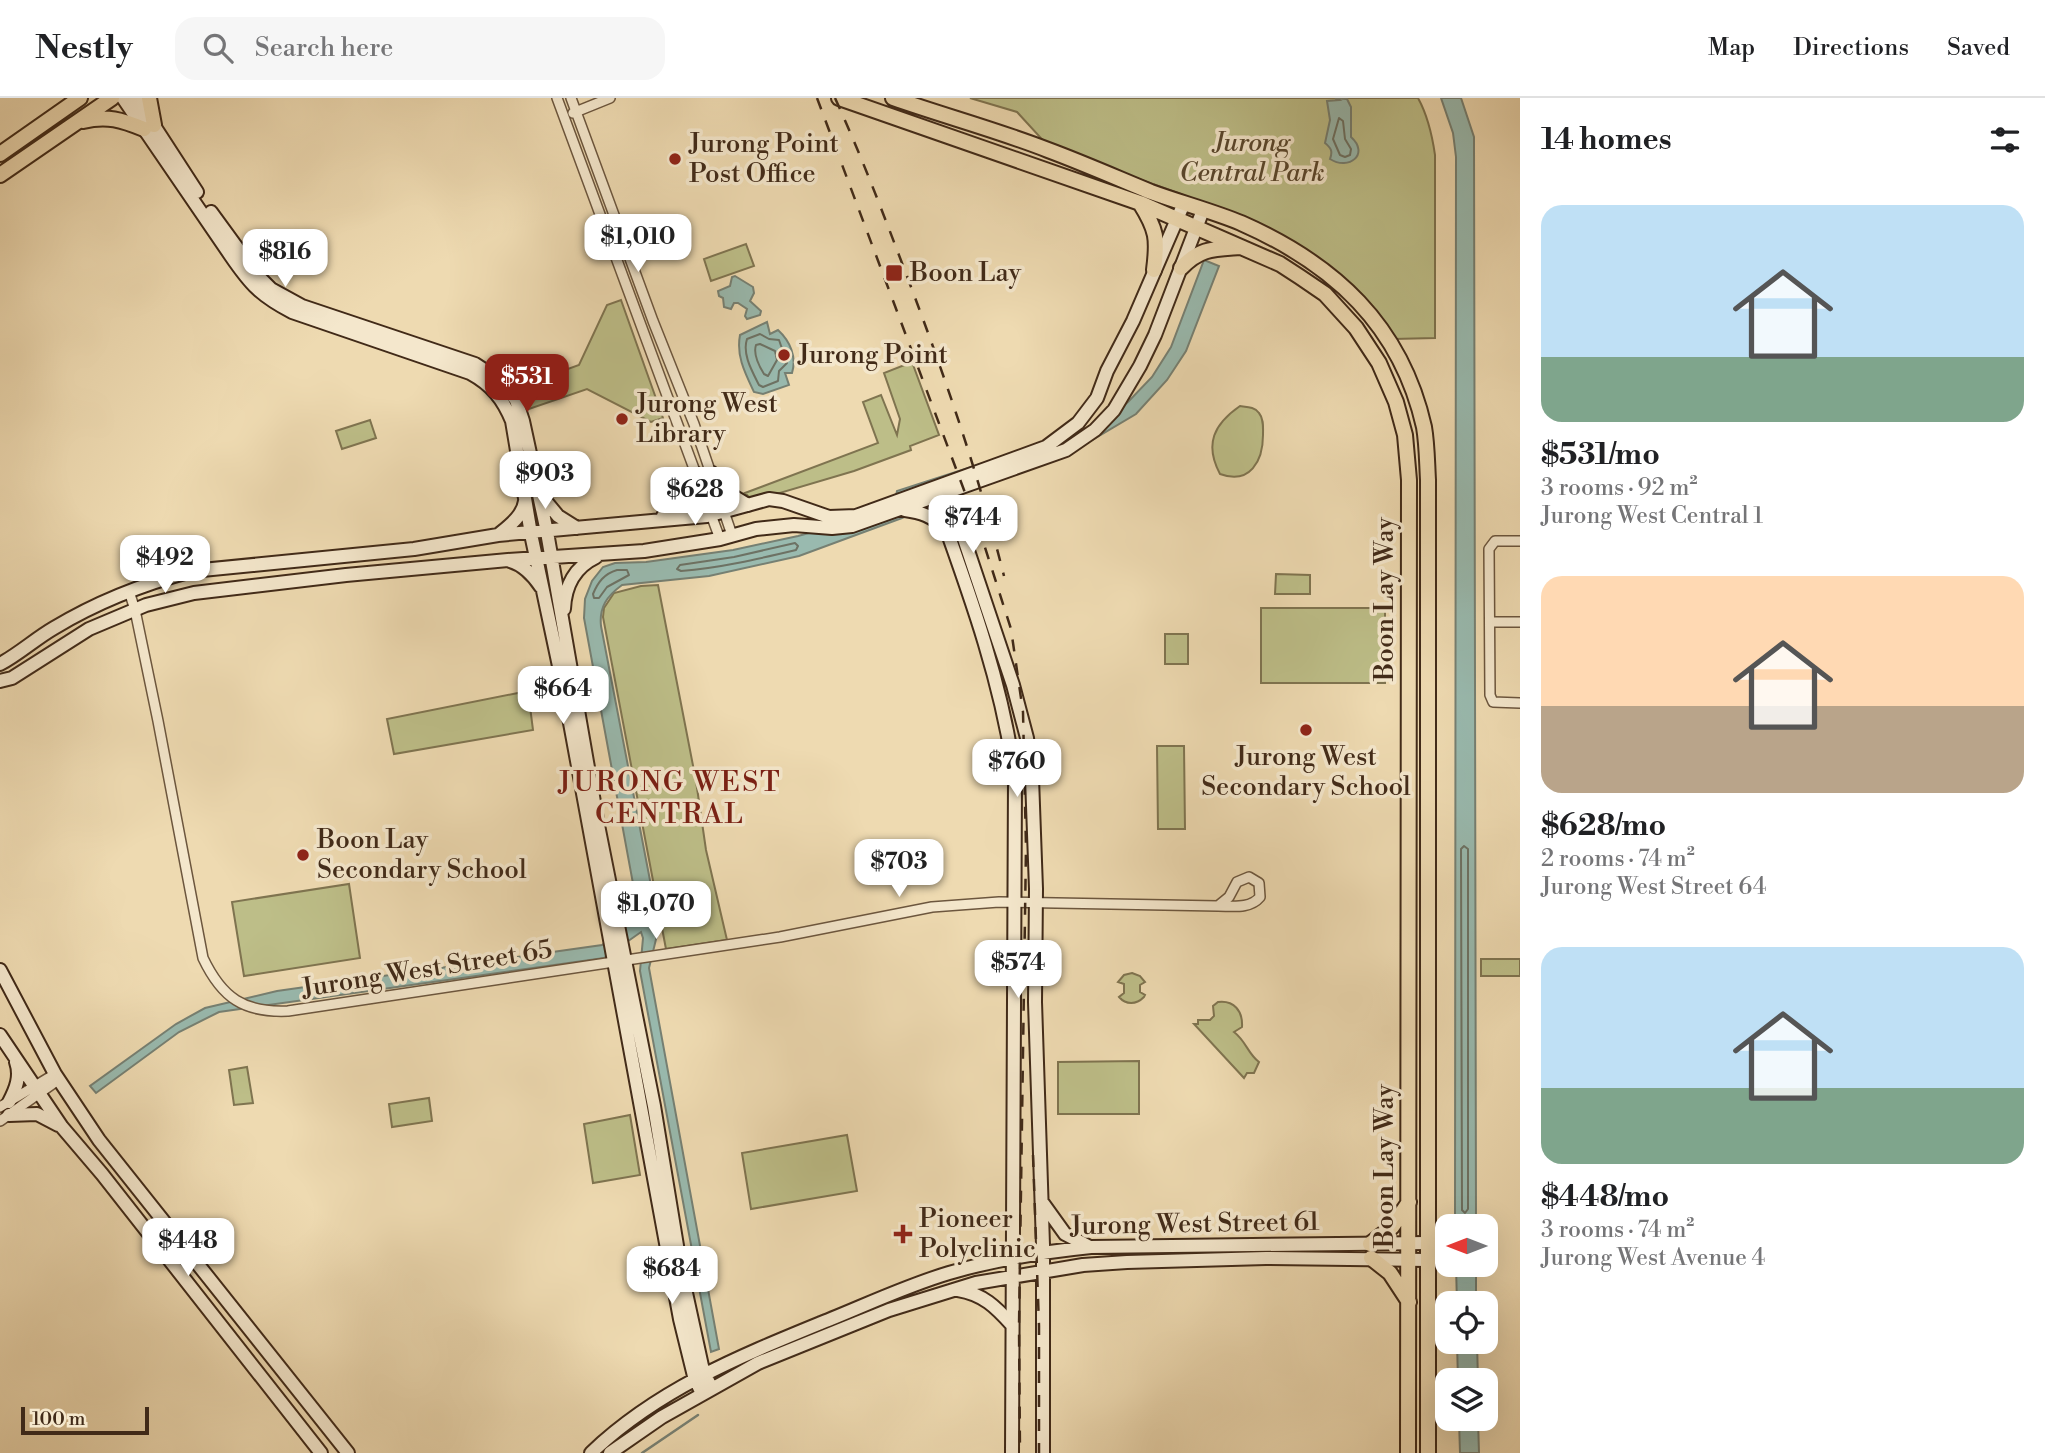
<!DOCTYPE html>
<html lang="en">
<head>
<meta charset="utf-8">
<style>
	:root { --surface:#fff; --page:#f6f6f6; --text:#202124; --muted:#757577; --line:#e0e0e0; --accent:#8f2418 }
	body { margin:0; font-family:"Libre Bodoni",serif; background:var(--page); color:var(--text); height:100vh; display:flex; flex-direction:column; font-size:26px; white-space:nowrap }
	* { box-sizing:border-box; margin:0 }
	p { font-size:23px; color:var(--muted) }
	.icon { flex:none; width:38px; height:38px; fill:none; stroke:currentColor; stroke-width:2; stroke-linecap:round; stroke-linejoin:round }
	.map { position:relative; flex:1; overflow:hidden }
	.panel { display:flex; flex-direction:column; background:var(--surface); width:525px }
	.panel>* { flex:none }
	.needle { width:46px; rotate:270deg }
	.tools { position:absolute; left:1435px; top:1116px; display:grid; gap:14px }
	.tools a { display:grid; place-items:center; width:63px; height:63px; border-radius:14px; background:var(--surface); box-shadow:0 7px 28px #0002; font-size:35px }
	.scale { position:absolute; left:21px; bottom:18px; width:128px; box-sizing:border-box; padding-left:7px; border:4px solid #412a18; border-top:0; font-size:19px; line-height:24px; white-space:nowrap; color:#412a18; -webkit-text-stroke:5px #f4e7cc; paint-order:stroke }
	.price { position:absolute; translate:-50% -60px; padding:0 16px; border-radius:14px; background:#fff; color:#222; font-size:23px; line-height:46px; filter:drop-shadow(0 2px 4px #0008) }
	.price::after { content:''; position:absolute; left:50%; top:42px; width:21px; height:16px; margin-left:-10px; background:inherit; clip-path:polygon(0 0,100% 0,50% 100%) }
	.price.current { background:var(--accent); color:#fff }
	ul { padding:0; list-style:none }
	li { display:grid; align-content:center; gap:14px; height:371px; padding:0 21px }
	li span { display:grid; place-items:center; height:217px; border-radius:21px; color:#555 }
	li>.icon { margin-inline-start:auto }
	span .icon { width:126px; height:126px; fill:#fffc; stroke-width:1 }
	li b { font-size:30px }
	h2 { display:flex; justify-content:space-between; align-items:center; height:84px; padding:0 21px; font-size:30px }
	header { display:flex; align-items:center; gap:42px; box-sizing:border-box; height:98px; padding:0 35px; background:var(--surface); border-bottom:2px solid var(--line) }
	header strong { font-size:33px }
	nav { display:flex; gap:38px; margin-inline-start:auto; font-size:24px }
	.search { width:490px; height:63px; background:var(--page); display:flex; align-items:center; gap:18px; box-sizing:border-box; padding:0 24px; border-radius:21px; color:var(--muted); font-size:26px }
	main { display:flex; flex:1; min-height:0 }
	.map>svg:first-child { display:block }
	.green { fill:#bdbe88; stroke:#7f7450; stroke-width:2 }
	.water { fill:#99baaf; stroke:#768073; stroke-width:2 }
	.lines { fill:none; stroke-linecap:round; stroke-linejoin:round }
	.shore { stroke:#6d7264; stroke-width:2 }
	.stream { stroke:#768073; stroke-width:2.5 }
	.street-casing { stroke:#6c563e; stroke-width:12 }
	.secondary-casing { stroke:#412a18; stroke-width:16 }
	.primary-casing { stroke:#412a18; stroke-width:18 }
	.street { stroke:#f4e7cc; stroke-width:9 }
	.secondary { stroke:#f4e7cc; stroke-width:12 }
	.primary { stroke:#eedab1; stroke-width:14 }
	.rail { stroke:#412a18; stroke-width:2.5; stroke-dasharray:12 12; stroke-linecap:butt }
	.poi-dot { fill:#8f2418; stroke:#f4e7cc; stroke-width:2.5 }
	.labels { text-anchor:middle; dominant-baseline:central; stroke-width:7; stroke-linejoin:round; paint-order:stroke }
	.park-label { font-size:26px; font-style:italic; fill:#5a482e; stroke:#f4e7cc }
	.poi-label { font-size:26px; fill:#412a18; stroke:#f4e7cc; text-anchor:start }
	.street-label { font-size:26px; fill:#412a18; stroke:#f4e7cc }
	.neighbourhood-label { font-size:28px; letter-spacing:2px; fill:#7a1f14; stroke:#f4e7cc }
</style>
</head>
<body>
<header>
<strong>Nestly</strong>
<div class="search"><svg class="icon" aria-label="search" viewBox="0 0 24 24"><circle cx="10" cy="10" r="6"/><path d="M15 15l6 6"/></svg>Search here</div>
<nav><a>Map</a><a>Directions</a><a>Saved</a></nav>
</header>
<main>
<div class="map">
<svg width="1520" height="1355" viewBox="0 0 1520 1355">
	<rect width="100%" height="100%" fill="#eedab1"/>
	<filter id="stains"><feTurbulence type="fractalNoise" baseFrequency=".00286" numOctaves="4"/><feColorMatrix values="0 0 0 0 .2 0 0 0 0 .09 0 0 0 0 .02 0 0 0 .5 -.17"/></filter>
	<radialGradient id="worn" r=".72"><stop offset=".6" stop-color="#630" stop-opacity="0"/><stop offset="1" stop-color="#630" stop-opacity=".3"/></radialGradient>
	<path class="green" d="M970,0H1418C1428,18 1432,36 1435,57V240L1393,241L1374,211L1335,173L1311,158L1244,122L1178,95L1049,49L1017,14Z
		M746,146L754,168L711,183L704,161Z
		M621,202L663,320L651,324L587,291L526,312L518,289L579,267L607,207Z
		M912,264L939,337L910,348L911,352L854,373L753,403L745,395L878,345L863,304L881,297L897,337L900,321L884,275Z
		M1240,308C1247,309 1255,309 1259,315C1264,321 1263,330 1263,337C1263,363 1250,387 1220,376C1204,346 1214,326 1240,308Z
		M370,322L376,340L342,351L336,333Z
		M1276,476L1310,477V496H1275Z
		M658,487L696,683L706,752L727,842L666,851L603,519L604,510L614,495L641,488Z
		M1261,510H1385V585H1261Z
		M1165,536H1188V566H1165Z
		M528,593L533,632L394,656L387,621Z
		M1157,648H1184L1185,731H1158Z
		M349,786L360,860L244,878L232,804Z
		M1481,861H1520V878H1481Z
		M1132,875L1140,878L1145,884L1140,887V894L1145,897L1144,899C1136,907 1126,907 1119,899L1124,895V886L1118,884L1124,877Z
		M1218,904C1234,902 1243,913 1242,929L1234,934C1246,943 1248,956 1259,964L1254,975H1247L1244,980L1194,926H1198V922H1210L1214,918L1213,908Z
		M1139,963V1016H1058V964Z
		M247,969L253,1005L234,1007L229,972Z
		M429,1000L432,1023L392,1029L389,1006Z
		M630,1017L640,1077L593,1085L584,1026Z
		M847,1037L857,1093L751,1111L742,1055Z"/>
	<path class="water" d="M1335,0L1347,1L1351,9V39C1370,56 1349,73 1330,61C1333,53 1331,50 1325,45L1330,22L1327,3L1339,2Z
		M1441,0H1461L1474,39L1476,1129H1455L1456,59L1453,35Z
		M1204,162L1219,168L1186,253L1167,282L1136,316L1092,342L989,382L902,420L799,458L709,478L622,487C607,498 599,509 601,528L659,829L649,870L719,1251L711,1254L640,873L643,840L641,834L604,860L219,914L179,934L96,995L90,988L176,926L205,910L277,893L602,847L639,818L584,520L585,501L592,483L603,469L615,465L646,464L733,452L798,438L820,432L895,402L897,393L1088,331L1110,318L1128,304L1152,279L1171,249Z
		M735,178L753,189L754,195L750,203L761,213L760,217L747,221L745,218L747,211L738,205H734L731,211L724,209L723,200L719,198L718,193L730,188L732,179Z
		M767,224L770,236L778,232C790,243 797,259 792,275H785L789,287L763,296L754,294C745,275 736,258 740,237Z
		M1456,1167H1476V1206H1457Z
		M1457,1244H1477L1478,1283H1458Z
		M1459,1321H1478L1479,1355H1460Z"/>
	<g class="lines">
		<path class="shore" d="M1339,20L1343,23L1345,41L1351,51L1350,57L1345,59L1340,57L1333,41Z
			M760,236L769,241L779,242L787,265L779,273L778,283L763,289L759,287C752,273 742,256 747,241Z
			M756,247L760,246L775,253L777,262L768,278L764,276C759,268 753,256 756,247Z
			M795,445L798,448L796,452C758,461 720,470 681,473L677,471L680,467L734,459Z
			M617,472H627L629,477L607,489L599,500H594L593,496C598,484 604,476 617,472Z
			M1464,748L1468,751V1111L1465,1115L1462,1112L1461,751Z"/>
		<path class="stream" d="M642,1355L698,1317"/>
		<defs>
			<path id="street" d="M557,0L720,441
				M571,0L653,223L694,326L732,437
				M573,15L610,0
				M1520,443H1495L1489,451L1490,597L1493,604L1520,605
				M129,493L135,512L158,623L203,860C222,900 244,915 288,913L780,839L932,809L999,804L1218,808C1233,808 1250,811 1260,799L1259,785L1249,779L1237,784L1229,799L1218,808
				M1490,524H1520
				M0,1009L55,976
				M0,1023L58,982"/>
			<path id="secondary" d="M123,0L231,158C251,187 260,197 292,214L470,275C492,287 503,301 512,323L531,436L563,587L680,1221L694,1278L702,1296
				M136,0L197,94
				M211,114L257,177L271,191L302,208L475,266L501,283L516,302L523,323L547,434L598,727L654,1008L681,1172L702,1268L711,1290
				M712,375L730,396L748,407
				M947,390L1013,587L1027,640L1032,680L1036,791L1035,904L1043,1147V1355
				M932,391C966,486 1002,581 1015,681L1012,1355
				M539,395L558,418L577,430
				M905,412C920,414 934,418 943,431
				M663,418C684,408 689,398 697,376
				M498,437C509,428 523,418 525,403
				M510,463C524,467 533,477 541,489
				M564,511C565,488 575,469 596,459
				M0,566C19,556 35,541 54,530C97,504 143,486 192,473L414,451L498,437L707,418L769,401L783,403L829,419L856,418L1046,349L1078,325L1097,300L1107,273L1133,223L1184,105
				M0,583L12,580L89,531L146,507L194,495L346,477L508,462L644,453L720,441L756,431L794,427L832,430L852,428L1066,352L1095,332L1114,312L1140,268L1155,237L1203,112
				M0,872L55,976L99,1042L348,1355
				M0,937L62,1029L102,1076L321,1355
				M9,1004C16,991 21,978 16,964
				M9,1017L37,1016L58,1027
				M1042,1104L1065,1136L1088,1148
				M958,1192C983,1196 996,1209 1012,1227
				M591,1355C657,1292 738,1259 821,1225C864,1208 905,1188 949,1175C996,1161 1043,1154 1091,1149L1428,1145
				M610,1355L662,1319L758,1265L889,1212L976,1185L1083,1167L1127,1164L1266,1160L1428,1162"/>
			<path id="primary" d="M149,0L154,27
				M839,0L1140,105L1280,166L1300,179L1325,196L1356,230L1379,265L1396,304L1405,337L1409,382L1408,1355
				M893,0C944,18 997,32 1048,52C1083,65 1117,80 1151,94C1181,105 1212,113 1241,125C1334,166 1401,227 1424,329C1427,346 1427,365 1428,382V1355
				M83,23C107,17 122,22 144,31
				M0,56L80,0
				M0,77L112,0
				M1140,105C1157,132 1158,141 1154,172
				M1181,170C1200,150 1213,151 1240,149
				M1370,1146L1392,1129L1409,1104
				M1371,1160L1390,1175L1409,1204"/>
		</defs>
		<use href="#street" class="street-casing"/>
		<use href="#secondary" class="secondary-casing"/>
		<use href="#primary" class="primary-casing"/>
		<use href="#street" class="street"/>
		<use href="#secondary" class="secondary"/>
		<use href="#primary" class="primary"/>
		<path class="rail" d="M817,0L982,440L1011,531L1023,614L1026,749L1019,1229L1020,1355
			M835,0C861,57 883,115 905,173C943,273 978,374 1004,478
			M1033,1057L1039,1228V1355"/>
	</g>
	<g class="poi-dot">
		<circle cx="675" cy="61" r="7"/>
		<rect x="885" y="166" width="18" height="18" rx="3.5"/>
		<circle cx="784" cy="257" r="7"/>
		<circle cx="622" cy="321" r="7"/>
		<circle cx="1306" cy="632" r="7"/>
		<circle cx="303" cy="757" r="7"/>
		<path d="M899.5 1125.5h7v7h7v7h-7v7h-7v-7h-7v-7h7z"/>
	</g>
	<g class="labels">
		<g class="park-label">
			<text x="1252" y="45">Jurong<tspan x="1252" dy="30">Central Park</tspan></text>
		</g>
		<g class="poi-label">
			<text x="689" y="46">Jurong Point<tspan x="689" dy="30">Post Office</tspan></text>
			<text x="910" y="175">Boon Lay</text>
			<text x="798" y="257">Jurong Point</text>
			<text x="636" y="306">Jurong West<tspan x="636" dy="30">Library</tspan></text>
			<text x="1306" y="659" text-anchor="middle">Jurong West<tspan x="1306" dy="30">Secondary School</tspan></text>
			<text x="317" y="742">Boon Lay<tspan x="317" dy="30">Secondary School</tspan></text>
			<text x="919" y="1121">Pioneer<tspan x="919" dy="30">Polyclinic</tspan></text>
		</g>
		<g class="street-label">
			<text transform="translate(1385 501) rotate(-90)">Boon Lay Way</text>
			<text transform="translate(427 871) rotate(-9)">Jurong West Street 65</text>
			<text transform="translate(1385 1068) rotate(-90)">Boon Lay Way</text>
			<text transform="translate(1195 1126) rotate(-1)">Jurong West Street 61</text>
		</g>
		<g class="neighbourhood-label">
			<text x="670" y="684">JURONG WEST<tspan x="670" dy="32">CENTRAL</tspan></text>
		</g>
	</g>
	<rect width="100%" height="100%" filter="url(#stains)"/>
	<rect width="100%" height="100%" fill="url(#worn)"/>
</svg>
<div class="tools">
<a><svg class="needle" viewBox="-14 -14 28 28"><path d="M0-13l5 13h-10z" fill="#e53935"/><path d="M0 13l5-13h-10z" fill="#757577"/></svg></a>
<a><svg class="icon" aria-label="locate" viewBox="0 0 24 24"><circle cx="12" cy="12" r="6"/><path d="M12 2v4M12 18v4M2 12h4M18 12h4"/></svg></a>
<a><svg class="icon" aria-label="layers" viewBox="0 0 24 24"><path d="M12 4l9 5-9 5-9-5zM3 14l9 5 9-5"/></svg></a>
</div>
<div class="scale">100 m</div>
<b class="price" style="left:638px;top:176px">$1,010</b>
<b class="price" style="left:285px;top:191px">$816</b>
<b class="price current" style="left:527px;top:316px">$531</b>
<b class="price" style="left:545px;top:413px">$903</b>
<b class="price" style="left:695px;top:429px">$628</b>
<b class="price" style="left:973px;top:457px">$744</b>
<b class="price" style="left:165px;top:497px">$492</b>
<b class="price" style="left:563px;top:628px">$664</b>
<b class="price" style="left:1017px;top:701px">$760</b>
<b class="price" style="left:899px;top:801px">$703</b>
<b class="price" style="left:656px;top:843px">$1,070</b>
<b class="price" style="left:1018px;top:902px">$574</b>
<b class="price" style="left:188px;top:1180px">$448</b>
<b class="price" style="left:672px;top:1208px">$684</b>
</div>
<section class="panel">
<h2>14 homes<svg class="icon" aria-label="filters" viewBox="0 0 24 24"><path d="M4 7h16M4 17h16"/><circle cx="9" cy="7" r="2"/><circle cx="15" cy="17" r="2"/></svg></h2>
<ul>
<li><span style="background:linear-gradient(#bfe0f5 70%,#7fa58c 0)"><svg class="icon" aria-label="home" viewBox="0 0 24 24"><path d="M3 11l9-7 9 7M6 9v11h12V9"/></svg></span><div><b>$531/mo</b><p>3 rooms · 92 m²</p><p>Jurong West Central 1</p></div></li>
<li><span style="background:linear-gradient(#ffd9b3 60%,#b9a48a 0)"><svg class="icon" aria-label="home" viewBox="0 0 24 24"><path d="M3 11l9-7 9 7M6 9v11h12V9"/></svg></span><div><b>$628/mo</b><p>2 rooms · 74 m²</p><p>Jurong West Street 64</p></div></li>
<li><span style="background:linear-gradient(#bfe0f5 65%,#7fa58c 0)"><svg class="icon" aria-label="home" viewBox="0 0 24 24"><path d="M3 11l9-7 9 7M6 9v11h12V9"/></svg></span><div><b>$448/mo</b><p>3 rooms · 74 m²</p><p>Jurong West Avenue 4</p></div></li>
</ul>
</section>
</main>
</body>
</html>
